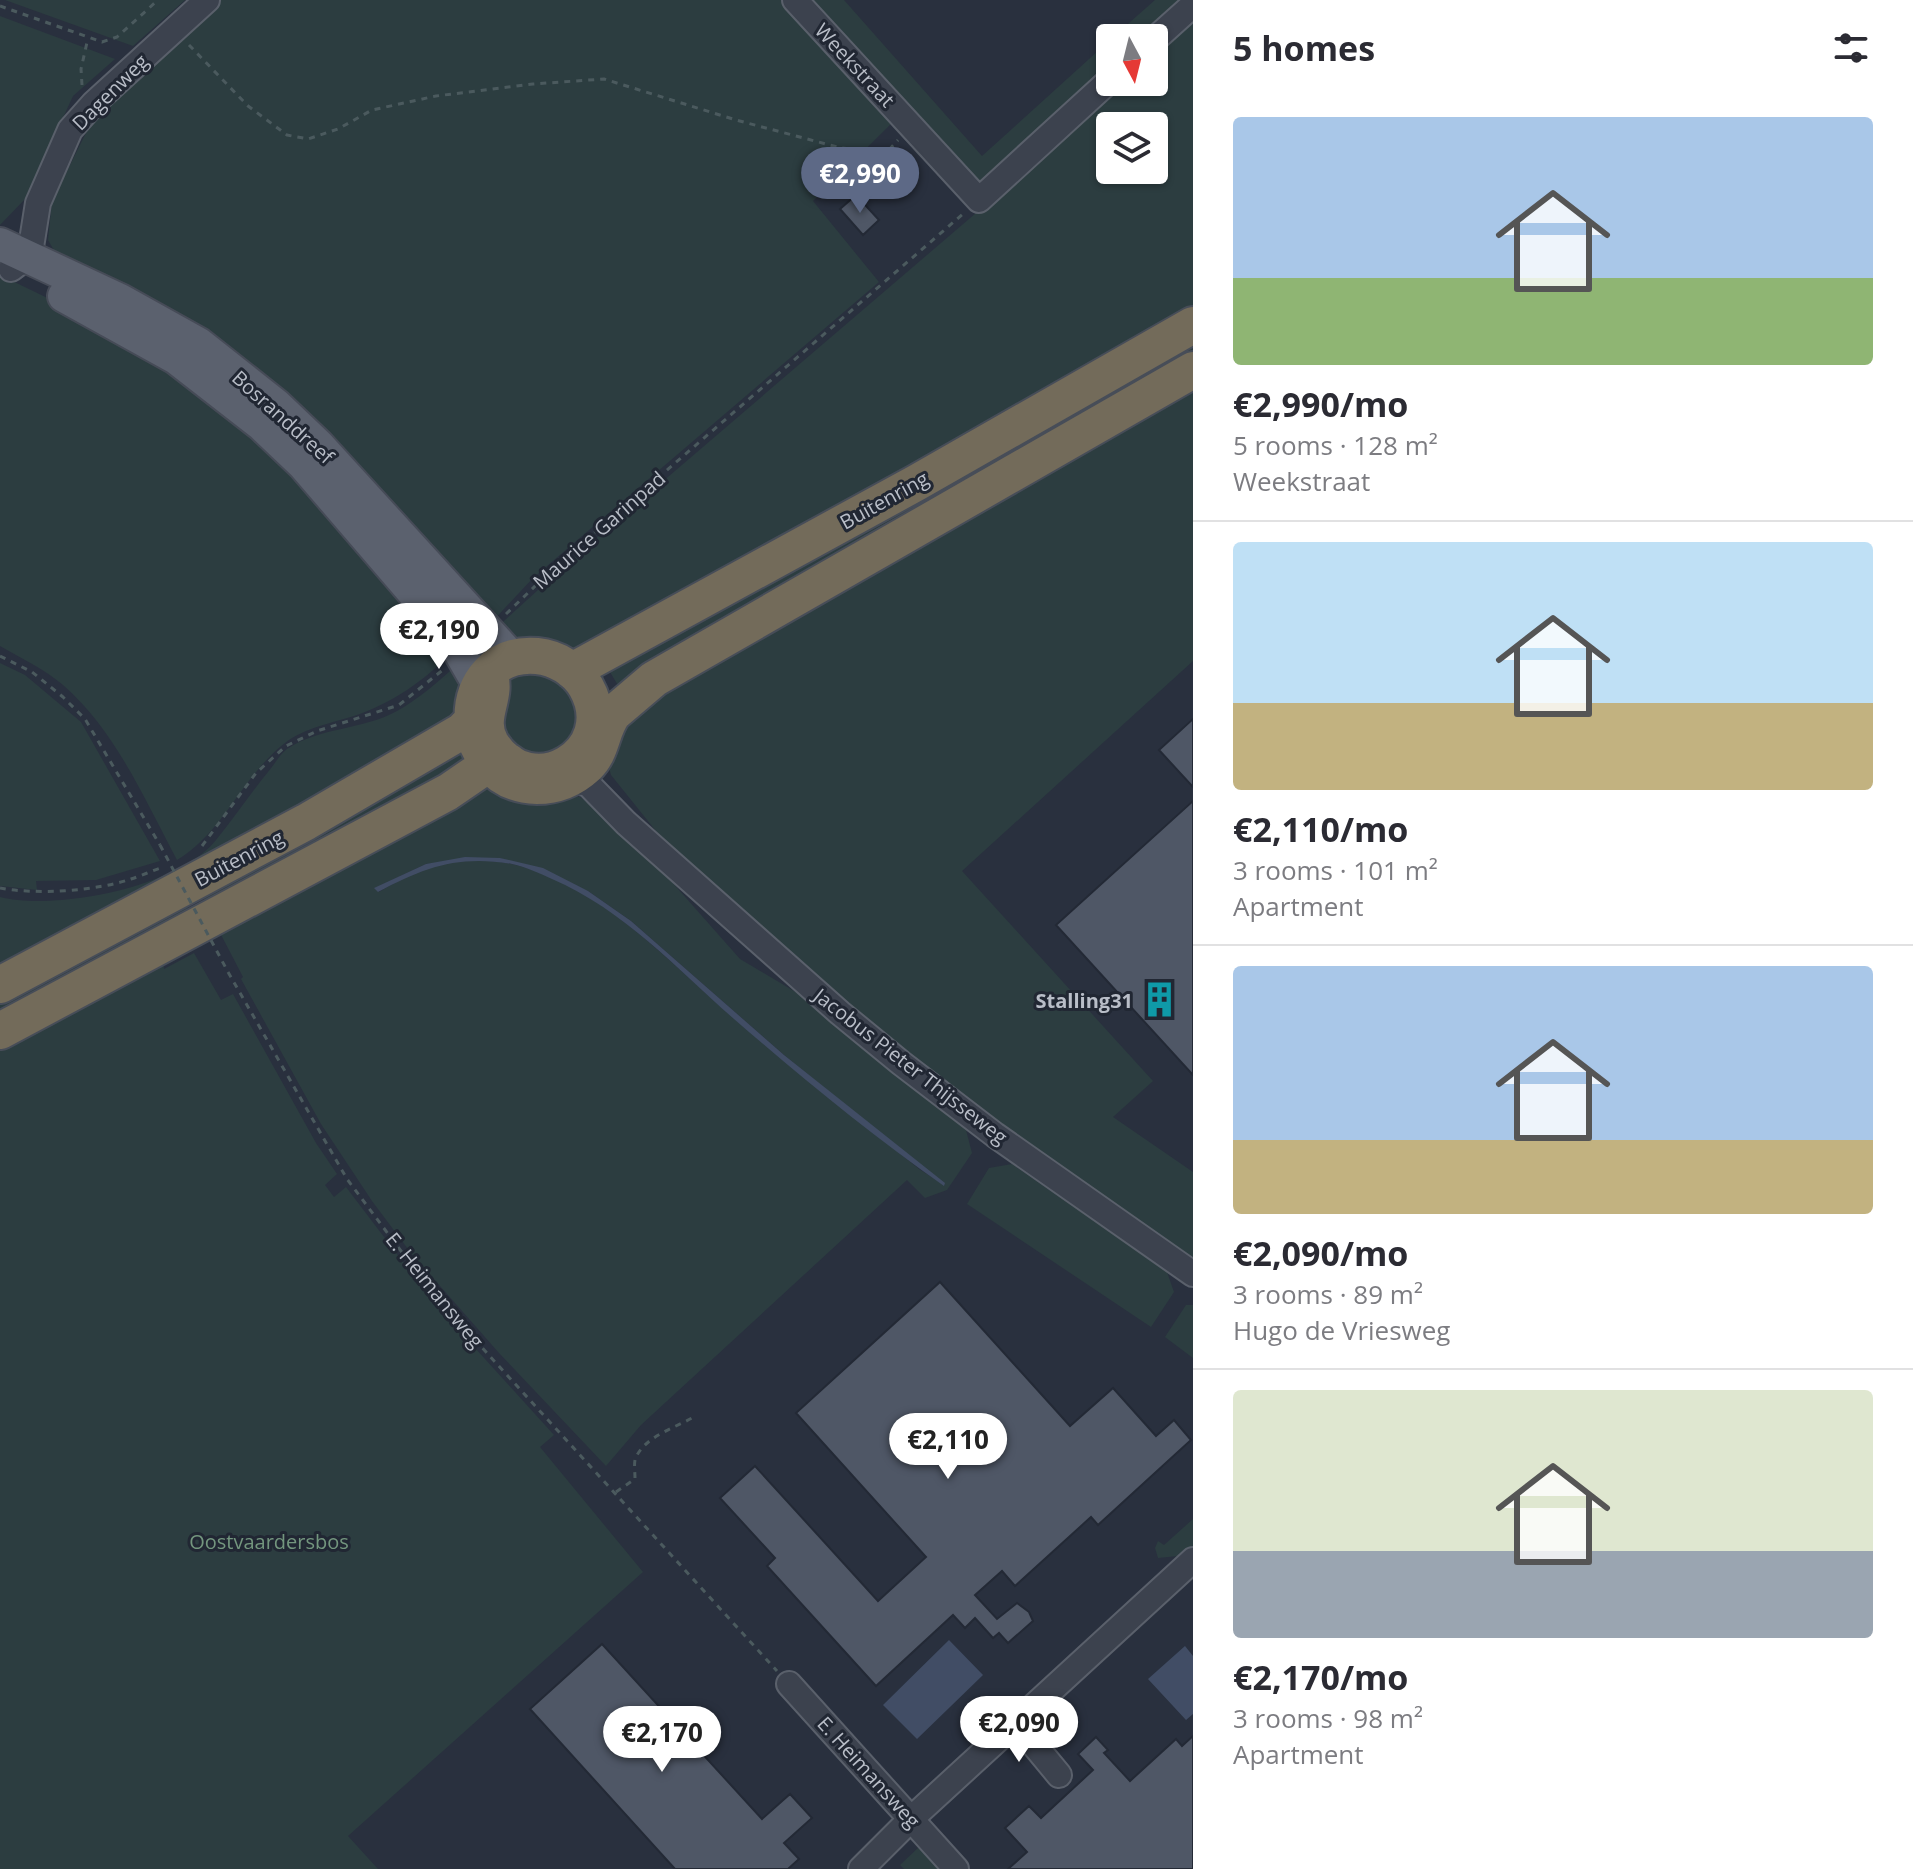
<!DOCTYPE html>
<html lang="en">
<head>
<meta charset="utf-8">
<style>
	:root { --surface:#fff; --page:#f7f7f7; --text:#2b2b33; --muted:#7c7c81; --line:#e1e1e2; --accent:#5d6986 }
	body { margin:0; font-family:"Open Sans",sans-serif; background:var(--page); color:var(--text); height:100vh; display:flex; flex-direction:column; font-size:30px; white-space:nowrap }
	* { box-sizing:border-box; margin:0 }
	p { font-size:26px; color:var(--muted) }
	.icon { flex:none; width:44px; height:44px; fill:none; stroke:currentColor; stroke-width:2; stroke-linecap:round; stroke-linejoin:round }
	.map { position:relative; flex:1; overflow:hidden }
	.drawer { display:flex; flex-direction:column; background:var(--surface); width:720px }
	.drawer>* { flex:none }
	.needle { width:52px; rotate:173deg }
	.controls { position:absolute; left:1096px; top:24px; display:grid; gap:16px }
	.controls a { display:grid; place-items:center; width:72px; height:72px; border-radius:8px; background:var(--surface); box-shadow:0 2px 6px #0004; font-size:40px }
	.price { position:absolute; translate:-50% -68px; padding:0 18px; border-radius:28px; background:#fff; color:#222; font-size:26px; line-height:52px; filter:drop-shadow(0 2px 4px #0008) }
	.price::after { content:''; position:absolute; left:50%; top:48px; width:24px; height:18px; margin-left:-12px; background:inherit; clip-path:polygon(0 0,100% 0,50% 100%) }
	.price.active { background:var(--accent); color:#fff }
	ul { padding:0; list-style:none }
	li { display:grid; align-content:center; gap:16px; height:424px; padding:0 40px }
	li+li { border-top:2px solid var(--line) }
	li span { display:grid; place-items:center; height:248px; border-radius:8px; color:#555 }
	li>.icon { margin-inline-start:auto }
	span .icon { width:144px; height:144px; fill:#fffc; stroke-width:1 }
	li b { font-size:34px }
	h2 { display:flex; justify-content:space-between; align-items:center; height:96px; padding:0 40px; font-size:34px }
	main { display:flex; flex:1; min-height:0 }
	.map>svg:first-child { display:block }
	.green { fill:#2c3d40; fill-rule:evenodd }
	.water { fill:#414d65 }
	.building { fill:#4f5766; stroke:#232935; stroke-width:2 }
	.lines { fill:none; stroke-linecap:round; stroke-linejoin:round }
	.minor-casing { stroke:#5a606b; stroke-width:28 }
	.major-casing { stroke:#464b57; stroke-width:36 }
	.highway-casing { stroke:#474d58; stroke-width:40 }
	.path { stroke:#4b5a5e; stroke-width:3; stroke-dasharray:6 6; stroke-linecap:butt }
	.minor { stroke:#3c424e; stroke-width:24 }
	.major { stroke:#5b616e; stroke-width:32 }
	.highway { stroke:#736b5a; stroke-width:36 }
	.path-bridge { stroke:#4b5a5e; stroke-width:3; stroke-dasharray:6 6; stroke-linecap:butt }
	.labels { text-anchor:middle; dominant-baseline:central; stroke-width:6; stroke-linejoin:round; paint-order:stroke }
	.street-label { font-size:20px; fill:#b9bec8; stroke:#212733 }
	.poi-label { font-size:20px; font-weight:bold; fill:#b9bec8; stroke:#212733; text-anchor:end }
	.park-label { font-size:20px; fill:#73967e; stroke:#212733 }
</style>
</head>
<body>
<main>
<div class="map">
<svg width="1193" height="1869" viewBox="0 0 1193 1869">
	<rect width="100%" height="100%" fill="#29303e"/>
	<path class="green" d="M5,0H185L133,46Z
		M221,0H781L894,121L813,201L879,282L533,578L489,625L275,385L196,323L55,252L48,240L52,201L96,113Z
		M802,0H844L982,156L1110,40V77L979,185Z
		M1155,0H1193L1153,38H1112Z
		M0,16L115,59L73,96L26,198L0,225Z
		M1193,19V313L595,653L517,645L495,629L571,560L1067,135L1125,82H1154V55ZM1110,126H1154V170H1110Z
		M0,275L95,321L252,425L452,653C423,681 393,703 354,716C332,723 304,728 285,743C242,776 224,832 177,860C145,800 115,730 63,685C44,669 21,658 0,646Z
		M1193,337V361L1028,456L1018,438Z
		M1193,387V661L962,871L1153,1081L1113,1117L1193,1172V1260L984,1115L811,974L748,920L656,831L611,775L608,764L622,718Z
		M958,474L967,491L619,687L604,662Z
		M0,663L25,675L81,722L160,861L96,880L36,881L37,890L0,886Z
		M459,663L466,675L457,719L0,975V897C56,911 179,887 216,840C234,818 250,794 268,772C274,765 280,754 287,749C320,727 363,730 397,711C419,699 440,680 459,663Z
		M532,673C601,678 582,773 525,750C513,746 504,734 502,722C500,710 509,694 510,679Z
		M462,741L478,766L212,912L200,891Z
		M506,788L580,797L600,811L648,855L740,959L804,997L966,1130L972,1153L947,1190L925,1198L907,1180L641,1425L606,1466L499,1353L411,1253L372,1201L321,1124L241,979L243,977L217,927L481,790ZM500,858L588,891L631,921L784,1055L944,1185L919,1169C858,1119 795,1071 735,1019C654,950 560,838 440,864C418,869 398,881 379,892L375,888L426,864Z
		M185,904L194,922L0,1023V1002Z
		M194,953L221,1000L233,994L316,1143L337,1174L325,1185L334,1197L346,1187L435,1304L554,1435L540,1447L643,1572L348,1836L378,1869H0V1045L163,962L164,969Z
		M1012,1164L1167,1272L1174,1292L1151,1327L967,1204L989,1168Z
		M1186,1305H1193V1358L1165,1337Z
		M1193,1519V1549L1178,1556L1158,1558L1155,1548L1158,1541L1164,1545Z
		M919,1847L928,1848L948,1869H904L900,1865Z"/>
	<path class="water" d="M465,857L500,858L543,868L588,891L631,921L784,1055L945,1183L944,1186C871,1135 801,1077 734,1019C676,968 624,910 552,879C539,873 526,867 512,864C458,855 425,867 378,892L374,888L426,864Z
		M949,1640L983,1675L917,1739L883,1705Z
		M1185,1646L1193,1656V1714L1186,1720L1148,1679Z"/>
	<path class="building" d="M856,195L879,220L863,235L840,209Z
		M1193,719V787L1159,750Z
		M1193,801V1075L1056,925Z
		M940,1282L1070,1426L1113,1388L1156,1436L1174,1420L1191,1440L1098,1525L1091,1517L1015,1586L1002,1571L975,1595L997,1619L1017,1603L1029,1612L1033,1621L1008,1643L999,1633L993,1638L975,1618L965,1628L953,1615L876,1686L767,1566L775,1558L720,1498L755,1466L878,1601L926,1557L796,1413Z
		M602,1644L762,1819L790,1794L812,1818L784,1843L799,1859L788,1869H675L530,1709Z
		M1193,1736V1869H1008L1027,1852L1005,1828L1029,1806L1041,1818L1093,1770L1078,1754L1096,1737L1108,1750L1104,1753L1130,1781L1176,1739L1182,1746Z"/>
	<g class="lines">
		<defs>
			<path id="minor" d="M795,0L979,200L1110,80
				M1154,40L1193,5
				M11,269L27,257L31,247L38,203L70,130L94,103L207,0
				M568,779L588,784L626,823L840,1013L901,1063L995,1135L1193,1274
				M789,1684L956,1869
				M1016,1723L1059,1775
				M861,1869L911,1819L1193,1560"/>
			<path id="major" d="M0,244L120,300L199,344L276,405L318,445L513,659
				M64,296L176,358L262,425L304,465L450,635L476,680L478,689"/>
			<path id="highway" d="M572,671L916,483L1193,325
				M489,673C499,697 476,716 491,743C530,807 623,753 586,687C576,670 557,658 537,656C450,649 452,784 537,786C555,786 573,779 587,766C603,751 601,729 614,713L654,679L1193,370
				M0,985L306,822L462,731L472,721
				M0,1031L448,792L489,764L509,762"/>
		</defs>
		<use href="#minor" class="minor-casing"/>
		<use href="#major" class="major-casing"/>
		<use href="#highway" class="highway-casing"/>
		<path class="path" d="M0,6L102,42L117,37L158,0
			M189,45L248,106L287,135L308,139L338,129L372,110L436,96L533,84L604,79L736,120L841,148L887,152L898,140
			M82,85L81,69L88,38
			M506,614L555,567L964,213
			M0,656L32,672L63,697L85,719L160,845
			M202,846L256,773L286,746L317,731L399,705L444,669
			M0,888C37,895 96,891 131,879C141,876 151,871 161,868
			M228,972L347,1179L434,1295L777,1671
			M616,1492L635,1479C635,1473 634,1465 635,1460C642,1438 674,1428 692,1418"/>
		<use href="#minor" class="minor"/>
		<use href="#major" class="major"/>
		<use href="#highway" class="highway"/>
		<path class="path-bridge" d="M160,845L228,972"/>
	</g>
	<defs>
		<symbol id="building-bare" viewBox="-9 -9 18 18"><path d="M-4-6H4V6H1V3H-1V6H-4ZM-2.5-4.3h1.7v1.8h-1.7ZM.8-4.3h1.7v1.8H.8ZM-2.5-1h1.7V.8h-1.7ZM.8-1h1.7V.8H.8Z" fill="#0f9aa8" stroke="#212733" stroke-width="2.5" paint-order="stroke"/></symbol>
	</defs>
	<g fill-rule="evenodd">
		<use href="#building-bare" x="1134" y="974" width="51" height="51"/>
	</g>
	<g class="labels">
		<g class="street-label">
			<text transform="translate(855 65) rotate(47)">Weekstraat</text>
			<text transform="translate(110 92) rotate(-45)">Dagenweg</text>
			<text transform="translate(283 417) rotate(42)">Bosranddreef</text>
			<text transform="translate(884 500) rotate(-29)">Buitenring</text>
			<text transform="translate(599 530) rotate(-41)">Maurice Garinpad</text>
			<text transform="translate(239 858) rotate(-28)">Buitenring</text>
			<text transform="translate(911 1066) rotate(38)">Jacobus Pieter Thijsseweg</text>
			<text transform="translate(435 1290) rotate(51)">E. Heimansweg</text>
			<text transform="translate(869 1772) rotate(48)">E. Heimansweg</text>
		</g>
		<g class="poi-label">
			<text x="1133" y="1000">Stalling31</text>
		</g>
		<g class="park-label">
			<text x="269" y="1541">Oostvaardersbos</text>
		</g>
	</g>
</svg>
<div class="controls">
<a><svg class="needle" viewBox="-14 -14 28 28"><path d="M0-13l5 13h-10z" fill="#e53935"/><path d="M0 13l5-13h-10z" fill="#7c7c81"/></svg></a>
<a><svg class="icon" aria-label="layers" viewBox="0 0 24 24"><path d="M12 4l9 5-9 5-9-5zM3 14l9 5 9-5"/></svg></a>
</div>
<b class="price active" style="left:860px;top:215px">€2,990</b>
<b class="price" style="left:439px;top:671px">€2,190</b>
<b class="price" style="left:948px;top:1481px">€2,110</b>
<b class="price" style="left:1019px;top:1764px">€2,090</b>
<b class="price" style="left:662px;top:1774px">€2,170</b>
</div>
<section class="drawer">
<h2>5 homes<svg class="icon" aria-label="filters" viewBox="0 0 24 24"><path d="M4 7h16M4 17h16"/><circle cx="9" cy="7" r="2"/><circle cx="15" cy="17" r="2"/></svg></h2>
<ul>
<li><span style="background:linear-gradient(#a9c7e8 65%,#8fb573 0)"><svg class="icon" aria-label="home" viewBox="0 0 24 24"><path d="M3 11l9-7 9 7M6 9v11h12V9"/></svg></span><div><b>€2,990/mo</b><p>5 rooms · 128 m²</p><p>Weekstraat</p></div></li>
<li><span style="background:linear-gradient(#bfe0f5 65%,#c2b280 0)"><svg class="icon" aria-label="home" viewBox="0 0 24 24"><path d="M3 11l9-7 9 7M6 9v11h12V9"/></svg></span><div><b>€2,110/mo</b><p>3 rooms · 101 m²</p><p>Apartment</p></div></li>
<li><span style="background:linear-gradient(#a9c7e8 70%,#c2b280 0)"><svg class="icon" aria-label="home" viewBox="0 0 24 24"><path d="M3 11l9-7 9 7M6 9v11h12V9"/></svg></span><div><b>€2,090/mo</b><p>3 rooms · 89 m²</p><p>Hugo de Vriesweg</p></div></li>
<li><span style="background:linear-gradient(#dfe7d0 65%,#9aa5b1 0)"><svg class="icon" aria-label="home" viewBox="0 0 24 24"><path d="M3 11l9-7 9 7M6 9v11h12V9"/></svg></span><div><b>€2,170/mo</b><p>3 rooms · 98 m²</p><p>Apartment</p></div></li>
</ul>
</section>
</main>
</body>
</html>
